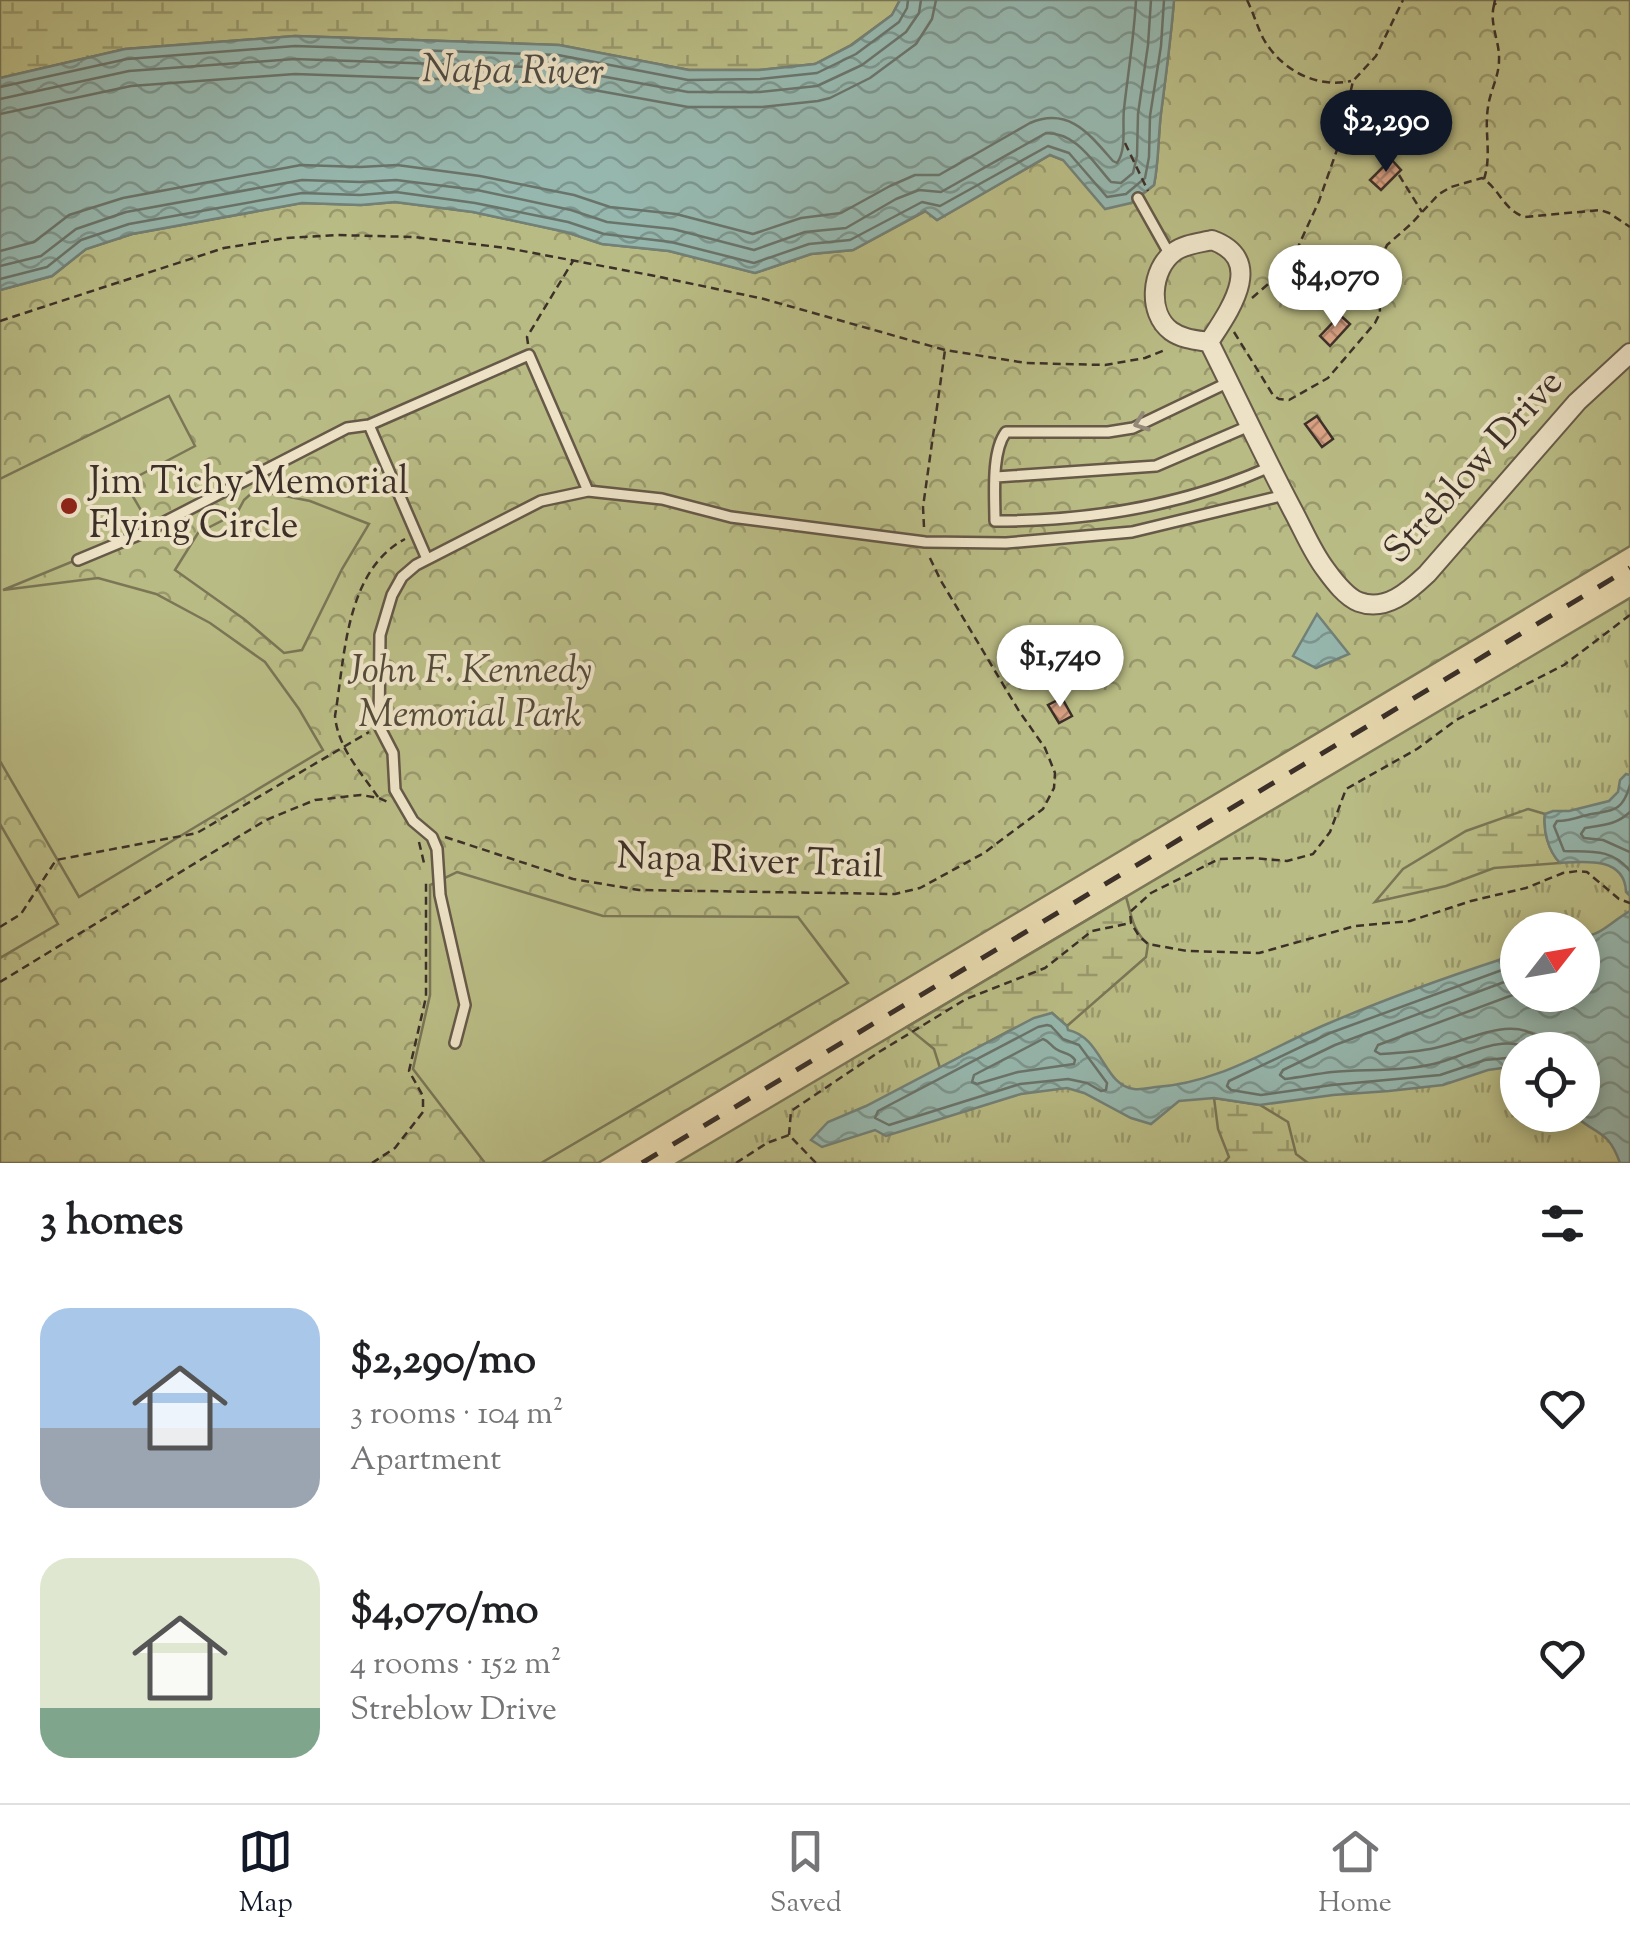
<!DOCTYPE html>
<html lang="en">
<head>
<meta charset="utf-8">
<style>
	:root { --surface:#fff; --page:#f2f2f2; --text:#202124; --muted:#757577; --line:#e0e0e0; --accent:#111827 }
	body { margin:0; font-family:"Sorts Mill Goudy",serif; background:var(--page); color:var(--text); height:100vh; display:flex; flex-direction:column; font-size:38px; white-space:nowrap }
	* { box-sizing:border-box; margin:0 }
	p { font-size:32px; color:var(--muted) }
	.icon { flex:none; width:55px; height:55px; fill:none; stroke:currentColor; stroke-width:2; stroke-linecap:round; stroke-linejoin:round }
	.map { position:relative; height:1163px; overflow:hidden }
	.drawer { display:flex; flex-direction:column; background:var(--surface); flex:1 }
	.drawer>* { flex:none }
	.needle { width:65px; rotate:59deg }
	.controls { position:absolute; left:1500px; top:912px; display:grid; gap:20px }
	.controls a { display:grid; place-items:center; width:100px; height:100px; border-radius:50%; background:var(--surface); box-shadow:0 5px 15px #0003; font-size:50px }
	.price { position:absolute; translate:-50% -85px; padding:0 22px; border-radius:35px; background:#fff; color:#222; font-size:32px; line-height:65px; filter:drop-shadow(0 2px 5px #0008) }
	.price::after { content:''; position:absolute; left:50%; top:60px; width:30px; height:22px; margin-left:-15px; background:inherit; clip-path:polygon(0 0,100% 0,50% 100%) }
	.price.current { background:var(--accent); color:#fff }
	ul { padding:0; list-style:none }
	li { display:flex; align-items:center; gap:30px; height:250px; padding:0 40px }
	li span { display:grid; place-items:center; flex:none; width:280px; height:200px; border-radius:30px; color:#555 }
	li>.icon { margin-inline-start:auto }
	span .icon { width:120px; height:120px; fill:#fffc; stroke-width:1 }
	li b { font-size:42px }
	h2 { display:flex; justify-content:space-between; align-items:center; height:120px; padding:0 40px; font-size:42px }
	.tabs { display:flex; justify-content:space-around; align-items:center; height:140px; border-top:2px solid var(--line); background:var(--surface); font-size:28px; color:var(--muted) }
	.tabs a { display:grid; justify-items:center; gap:5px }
	.tabs .current { color:var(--accent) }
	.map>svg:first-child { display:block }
	.grass { fill:url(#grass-tufts); stroke:#7a7656; stroke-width:2.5; fill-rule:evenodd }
	.wetland { fill:url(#wetland-marsh); stroke:#7a7656; stroke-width:2.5 }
	.park { fill:url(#park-crowns); stroke:#7a7656; stroke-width:2.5 }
	.garden { fill:#b9bb84; stroke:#7a7656; stroke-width:2.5 }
	.water { fill:url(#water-waves); stroke:#728178; stroke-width:2.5 }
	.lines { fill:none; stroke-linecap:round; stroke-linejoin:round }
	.shore { stroke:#69746b; stroke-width:2.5 }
	.building { fill:url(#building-cross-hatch); stroke:#3c3028; stroke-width:2.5 }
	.service-casing { stroke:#665948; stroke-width:14 }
	.minor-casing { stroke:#665948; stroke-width:22 }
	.path { stroke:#3c3028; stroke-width:2.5; stroke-dasharray:8 5; stroke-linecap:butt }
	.service { stroke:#ede2c6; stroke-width:9 }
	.minor { stroke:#ede2c6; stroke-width:18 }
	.rail { stroke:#3c3028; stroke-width:5; stroke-dasharray:18 18; stroke-linecap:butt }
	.oneway { stroke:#948977 }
	.poi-dot { fill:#8f2418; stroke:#ede2c6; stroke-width:4 }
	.labels { text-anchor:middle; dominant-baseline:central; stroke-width:8; stroke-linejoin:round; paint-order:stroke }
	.street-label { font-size:38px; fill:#3c3028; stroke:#ede2c6 }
	.poi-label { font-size:38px; fill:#3c3028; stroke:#ede2c6; text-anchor:start }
	.park-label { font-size:38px; font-style:italic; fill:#554c3a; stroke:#ede2c6 }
	.water-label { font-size:40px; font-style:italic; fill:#4e4b43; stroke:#ede2c6 }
</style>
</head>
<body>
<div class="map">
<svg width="1630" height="1163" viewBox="0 0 1630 1163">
	<defs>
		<pattern id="grass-tufts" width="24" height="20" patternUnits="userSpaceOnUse" patternTransform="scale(2.5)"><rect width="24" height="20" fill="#b9bb84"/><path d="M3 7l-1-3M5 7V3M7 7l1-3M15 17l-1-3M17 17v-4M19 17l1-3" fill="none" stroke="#98986c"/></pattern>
		<pattern id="wetland-marsh" width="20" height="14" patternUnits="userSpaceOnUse" patternTransform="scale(2.5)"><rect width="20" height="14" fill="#b9bb84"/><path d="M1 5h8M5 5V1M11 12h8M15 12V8" fill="none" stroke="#98986c"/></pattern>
		<pattern id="park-crowns" width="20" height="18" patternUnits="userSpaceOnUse" patternTransform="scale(2.5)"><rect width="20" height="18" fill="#b9bb84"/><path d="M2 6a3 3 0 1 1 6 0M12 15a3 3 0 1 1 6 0" fill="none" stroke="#98986c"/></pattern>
		<pattern id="water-waves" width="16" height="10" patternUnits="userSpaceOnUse" patternTransform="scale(2.5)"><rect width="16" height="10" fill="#96b7ae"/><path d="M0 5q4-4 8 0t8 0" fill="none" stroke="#7c958e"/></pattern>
		<pattern id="building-cross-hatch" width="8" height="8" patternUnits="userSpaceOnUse" patternTransform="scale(2.5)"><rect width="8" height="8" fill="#dba385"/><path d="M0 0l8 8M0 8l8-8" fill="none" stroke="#b3856d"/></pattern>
	</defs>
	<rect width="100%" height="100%" fill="#e3d3a8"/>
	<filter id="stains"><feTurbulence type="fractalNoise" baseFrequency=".002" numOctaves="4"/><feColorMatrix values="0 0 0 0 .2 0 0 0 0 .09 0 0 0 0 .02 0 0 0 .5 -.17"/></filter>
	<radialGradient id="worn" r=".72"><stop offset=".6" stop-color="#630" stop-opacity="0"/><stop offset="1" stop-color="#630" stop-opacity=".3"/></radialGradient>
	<path class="grass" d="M1630,598V1163H677ZM1518,930H1582V995H1518ZM1518,1050H1582V1115H1518Z"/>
	<path class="wetland" d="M0,0H900L892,15L851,45L815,64L759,70H689L559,45L295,36L125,49L0,78Z
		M1528,809L1545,814C1543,831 1548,850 1560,863L1494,868L1446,886L1375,902L1403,869L1466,831Z
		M1126,897C1132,916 1132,930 1148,944L1146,957L1067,1026L1052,1013L1009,1031L940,1068L934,1049L907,1027Z
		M1214,1098L1260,1105L1288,1122L1296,1154L1308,1163H1224L1229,1157L1218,1129Z"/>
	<path class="park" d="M1174,0H1630V546L598,1163H0V290L52,276L86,249L132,234L302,203L361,205L395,202L473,212L566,232L602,244L669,251L755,273L811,254L853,250L926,211L937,220L1050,155L1063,160L1131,203L1154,185C1159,160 1158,137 1161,113C1166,75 1171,38 1174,0Z"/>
	<path class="garden" d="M169,396L195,446L125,483L152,529L3,590L98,578L156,594L210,623L265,662L299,709L323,750L79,897L0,761V479Z
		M255,490L310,501L369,524L342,569L302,650L284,653L244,619L175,570L198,533L237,513L244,500Z
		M0,824L58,924L0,958Z
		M457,872L603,916L798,917L848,983L541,1163H485L413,1069L430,995V885Z"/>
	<path class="water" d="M900,0H1174C1171,38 1166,75 1161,113C1158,137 1159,161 1154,185L1131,203L1105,209L1063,160L1050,155L937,220L925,211L853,250L811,254L755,273L669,251L602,244L566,232L473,212L395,202L361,205L302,203L132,234L86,249L52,276L0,290V78L125,49L295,36L559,45L689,70H759L815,64L852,45L892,15Z
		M1317,614L1349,654L1316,668L1293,656Z
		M1626,774L1630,775V896L1626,892C1625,857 1585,861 1560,863C1548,851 1543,830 1545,814L1553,811H1569L1609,801L1618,792L1620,780Z
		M1630,911V1163H1620C1608,1129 1597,1136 1574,1115H1582V1050H1518L1517,1066L1488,1070L1443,1085L1389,1091L1333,1095L1260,1105L1214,1098L1179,1101L1151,1124L1131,1118L1084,1093L1067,1088L1021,1094L886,1136L875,1130L822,1147L811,1140L828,1122L866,1106L1034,1018L1052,1013L1067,1026L1068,1030C1102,1037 1104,1086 1134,1089C1141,1090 1149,1088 1156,1087C1219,1083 1270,1048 1327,1024C1383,1000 1441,979 1499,960L1517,946L1518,995H1582L1583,936C1601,936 1614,919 1630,911Z"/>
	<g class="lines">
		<path class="shore" d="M0,87L127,59L295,46L558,55L688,80L760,79L817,73L856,54L899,22L907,8L908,0
			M0,99L129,71L295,59L557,68L688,92H760L817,86L862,65L906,32L919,13L921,0
			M0,114L131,86L295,74L555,83L688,107H761L818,101L830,98L870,78L916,44L932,19L936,0
			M0,251L34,242L69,215L123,198L301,165L360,167L397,165L480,176L574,195L610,207L676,214L753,234L801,218L841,213L890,186L915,175H939L1030,123C1069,106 1090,135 1113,161L1117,163C1127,149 1122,126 1124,109C1128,73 1134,37 1136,0
			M0,266L41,256L76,229L126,212L302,180L360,182L396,180L477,190L571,210L607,222L673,229L754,250L805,232L846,228L896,199L919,190L941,192L1046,133C1077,133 1092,161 1111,182L1121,183L1133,173L1137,156L1138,114L1148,45L1151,0
			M0,279L47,267L81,240L129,224L302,193L360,195L396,192L475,203L568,222L604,234L671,242L754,263L809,244L850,240L922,202L940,206L1048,146L1069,153L1107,197L1126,194L1145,178L1149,157L1150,116L1161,46L1164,0
			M1630,785C1621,817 1608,809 1583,816C1574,819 1567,821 1557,821L1554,826L1564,851C1590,852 1612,848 1630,871
			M1630,812C1616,825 1603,825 1585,828L1581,834L1584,838L1603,840L1630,852
			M1518,960L1502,970L1330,1033L1229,1081L1227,1086L1231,1090L1261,1095L1332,1085L1440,1075L1485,1060L1518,1057
			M1518,975L1507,981L1335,1045L1283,1070L1280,1075L1285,1079C1301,1077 1316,1074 1332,1072C1368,1069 1407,1072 1441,1062C1468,1054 1505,1033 1531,1050
			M1518,993L1378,1045L1375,1051L1380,1054C1398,1053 1417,1052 1435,1048C1472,1040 1523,1008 1550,1050
			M1047,1025L1051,1026L1063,1039L1079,1045L1107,1083L1106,1090L1101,1091L1087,1083L1068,1079L1020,1084L889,1125L875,1118L878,1111L1038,1027Z
			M1043,1039C1049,1041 1050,1045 1056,1049C1063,1054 1070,1052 1075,1060L1074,1064L1018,1072L977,1084L972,1082L974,1075Z"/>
	</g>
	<path class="building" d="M1391,159L1401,170L1381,190L1370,180Z
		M1340,315L1350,324L1330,346L1320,336Z
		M1317,416L1333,439L1322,447L1305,424Z
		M1062,698L1072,716L1059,723L1048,705Z"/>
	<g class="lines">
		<defs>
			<path id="service" d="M1138,198L1170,255
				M1229,382L1133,428L1108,432H1006C991,452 995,496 995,521C1090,521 1183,506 1270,467
				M996,477L1156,466L1249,426
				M427,559L369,425L529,355L588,491
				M78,560L143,533L347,428L369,425
				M455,1043L465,1005L440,895L437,849L432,837L413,821L395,790L393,753L379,726L380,635L392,595L402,577L416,565L541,501L588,491L662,499L731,517L925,542L1006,543L1132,532L1285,495"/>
			<path id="minor" d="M1212,240C1267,260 1229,311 1209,342C1196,340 1182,339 1171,331C1147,313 1151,269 1174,252C1184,244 1200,243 1212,240Z
				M1209,342C1237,398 1263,454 1292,509C1303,529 1312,552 1326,570C1334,581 1346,597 1359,602C1386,612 1409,591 1427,574L1577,402L1630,353"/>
		</defs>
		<use href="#service" class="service-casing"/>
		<use href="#minor" class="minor-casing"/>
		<path class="path" d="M1247,0C1253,12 1257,26 1263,38C1280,69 1316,89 1351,81
			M1495,0L1494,5L1500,0
			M1125,143L1148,191
			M1399,175L1422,212
			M1484,179C1492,155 1484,132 1488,107C1490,91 1499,77 1499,60C1500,41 1489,25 1494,5
			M1252,298L1274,279L1298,247L1319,201L1338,147L1353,81L1376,56L1403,0
			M0,321L224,248L287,238L336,235L414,237L507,248L655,276L764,299L945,350L1026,363L1105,365L1145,358L1165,350
			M1234,332L1273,395L1279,399L1289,400L1328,378L1375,323L1380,313L1378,264L1387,245L1411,224L1439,194L1451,187L1482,178C1499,188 1504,211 1525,217L1600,210L1609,213L1630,227
			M528,344L527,337L573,261
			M924,527L923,507L945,350
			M1630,615L1564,665L1456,720L1417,749L1346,789L1330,832L1313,854L1287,861L1253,858L1219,859L1151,893L1130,912L1131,923L1139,936L1148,944L1187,951L1259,953L1355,926L1410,921L1471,901L1526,888L1563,873L1578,871L1587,872L1619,899L1630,903
			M378,797C360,771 338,748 335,716C345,657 345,571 405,539
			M445,837L573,879L639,890L895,894L920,888L984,853L1043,809L1054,788L1055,773L1045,748L1019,711L941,581L928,554
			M419,842L424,863
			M0,927L21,914L56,860L197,833L369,732
			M0,982L266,820L315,800L361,795L379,798L388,802
			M789,1135L791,1111L879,1052L966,999L1045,968L1092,931L1131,923
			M372,1163L395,1148L423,1112V1096L409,1071L426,997V881
			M736,1163L767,1143L789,1135L816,1163"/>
		<use href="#service" class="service"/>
		<use href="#minor" class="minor"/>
		<path class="rail" d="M642,1163L1630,568"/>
	</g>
	<defs><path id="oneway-chevron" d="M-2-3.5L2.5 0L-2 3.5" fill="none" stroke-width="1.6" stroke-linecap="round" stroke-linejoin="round" transform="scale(2.5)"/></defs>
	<use class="oneway" href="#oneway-chevron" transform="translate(1141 423) rotate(160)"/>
	<circle class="poi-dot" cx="69" cy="506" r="10"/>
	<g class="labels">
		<g class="street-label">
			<text transform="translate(1475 468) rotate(-48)">Streblow Drive</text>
			<text transform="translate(750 863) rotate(2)">Napa River Trail</text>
		</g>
		<g class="poi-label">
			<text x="89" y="484">Jim Tichy Memorial<tspan x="89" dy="44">Flying Circle</tspan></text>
		</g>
		<g class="park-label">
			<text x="470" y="673">John F. Kennedy<tspan x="470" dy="44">Memorial Park</tspan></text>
		</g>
		<g class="water-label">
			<text transform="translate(513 73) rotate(1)">Napa River</text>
		</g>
	</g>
	<rect width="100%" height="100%" filter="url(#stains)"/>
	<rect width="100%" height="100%" fill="url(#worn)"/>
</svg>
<div class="controls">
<a><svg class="needle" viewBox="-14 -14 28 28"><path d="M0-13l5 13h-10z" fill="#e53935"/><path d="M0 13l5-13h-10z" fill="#757577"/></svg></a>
<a><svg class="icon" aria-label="locate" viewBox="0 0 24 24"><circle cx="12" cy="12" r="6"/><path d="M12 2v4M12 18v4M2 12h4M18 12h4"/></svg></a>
</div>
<b class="price current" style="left:1386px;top:175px">$2,290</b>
<b class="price" style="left:1335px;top:330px">$4,070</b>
<b class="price" style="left:1060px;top:710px">$1,740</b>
</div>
<section class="drawer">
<h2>3 homes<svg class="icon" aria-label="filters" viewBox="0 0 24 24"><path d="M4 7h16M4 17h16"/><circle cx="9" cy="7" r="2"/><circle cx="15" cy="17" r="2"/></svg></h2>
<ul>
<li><span style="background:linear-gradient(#a9c7e8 60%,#9aa5b1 0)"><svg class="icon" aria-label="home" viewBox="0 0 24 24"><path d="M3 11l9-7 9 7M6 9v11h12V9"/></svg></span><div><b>$2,290/mo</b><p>3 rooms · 104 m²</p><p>Apartment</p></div><svg class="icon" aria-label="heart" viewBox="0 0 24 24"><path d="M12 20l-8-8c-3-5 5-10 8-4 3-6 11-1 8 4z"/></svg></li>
<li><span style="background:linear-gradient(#dfe7d0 75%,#7fa58c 0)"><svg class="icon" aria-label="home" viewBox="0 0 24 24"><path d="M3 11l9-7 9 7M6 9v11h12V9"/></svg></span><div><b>$4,070/mo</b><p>4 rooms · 152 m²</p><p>Streblow Drive</p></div><svg class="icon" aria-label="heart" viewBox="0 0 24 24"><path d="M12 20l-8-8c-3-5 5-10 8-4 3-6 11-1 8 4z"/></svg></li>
</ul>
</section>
<nav class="tabs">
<a class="current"><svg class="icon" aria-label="map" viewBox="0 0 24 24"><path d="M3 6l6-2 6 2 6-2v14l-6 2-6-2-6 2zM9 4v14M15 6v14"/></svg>Map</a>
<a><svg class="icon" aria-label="saved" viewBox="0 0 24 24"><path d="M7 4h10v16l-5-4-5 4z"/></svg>Saved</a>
<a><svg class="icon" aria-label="home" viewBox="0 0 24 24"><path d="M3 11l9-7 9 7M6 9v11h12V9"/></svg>Home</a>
</nav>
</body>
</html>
